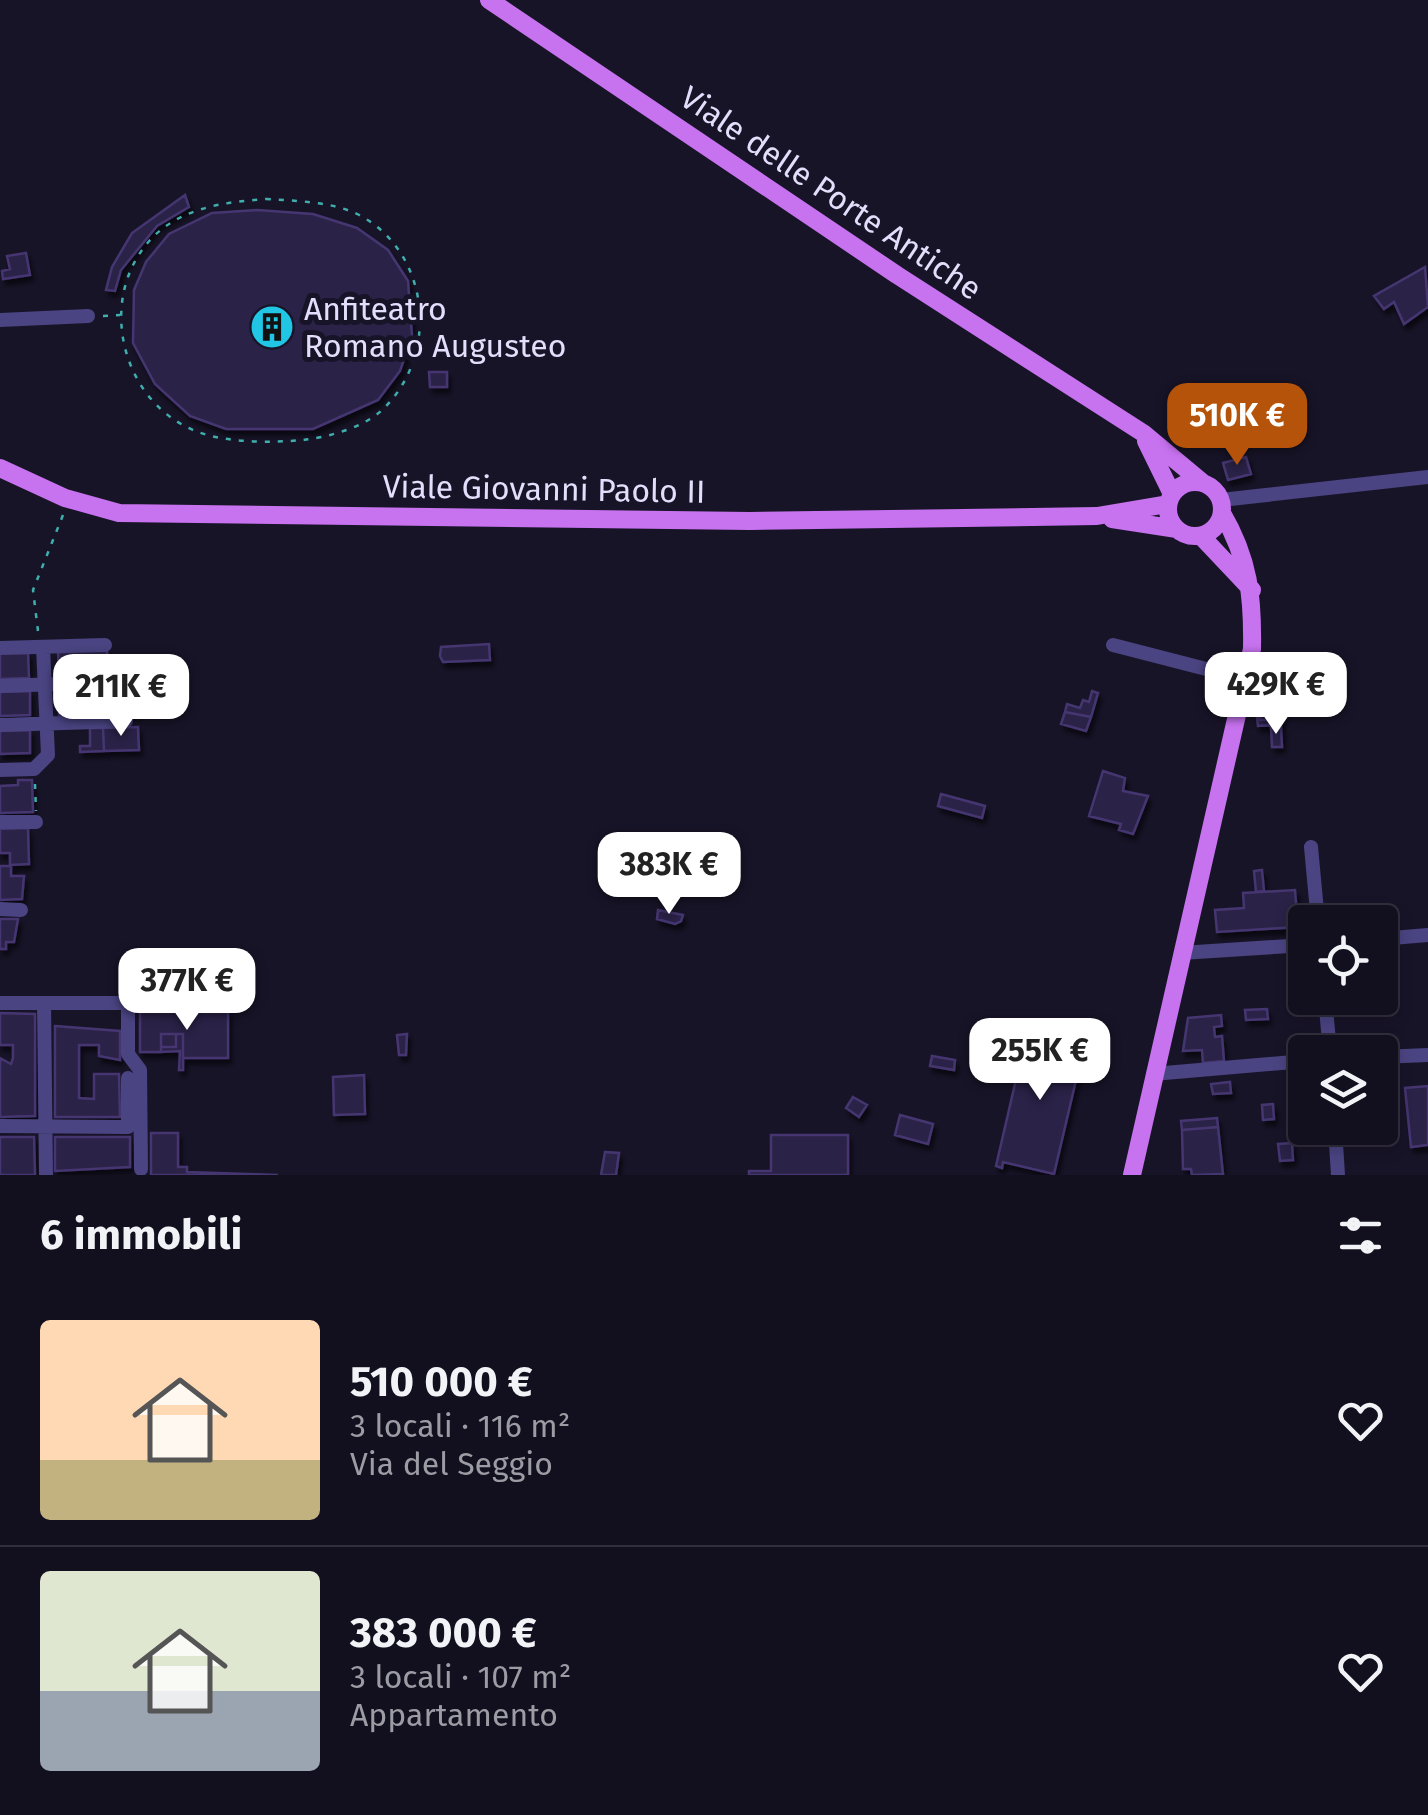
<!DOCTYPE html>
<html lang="it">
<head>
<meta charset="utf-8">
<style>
	:root { --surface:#120f1e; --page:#1b1827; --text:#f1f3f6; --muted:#9c9ca4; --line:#312f3c; --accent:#b45309 }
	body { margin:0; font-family:"Fira Sans",sans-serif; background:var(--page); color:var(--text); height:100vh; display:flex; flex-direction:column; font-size:38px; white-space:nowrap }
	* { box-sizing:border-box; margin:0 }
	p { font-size:32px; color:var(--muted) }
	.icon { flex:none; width:55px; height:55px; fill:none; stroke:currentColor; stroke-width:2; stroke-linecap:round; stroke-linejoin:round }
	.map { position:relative; height:1175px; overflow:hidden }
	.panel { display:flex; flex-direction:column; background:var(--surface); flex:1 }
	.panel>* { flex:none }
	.buttons { position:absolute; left:1288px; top:905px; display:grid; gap:20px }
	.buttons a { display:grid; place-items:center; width:110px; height:110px; border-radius:10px; background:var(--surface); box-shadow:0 5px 15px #0003,0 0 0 2px var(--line); font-size:50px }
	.price { position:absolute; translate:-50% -85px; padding:0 22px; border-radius:20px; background:#fff; color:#222; font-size:32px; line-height:65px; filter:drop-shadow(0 2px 5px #0008) }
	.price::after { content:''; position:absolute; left:50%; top:60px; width:30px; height:22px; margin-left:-15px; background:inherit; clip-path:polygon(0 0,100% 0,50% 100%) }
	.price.active { background:var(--accent); color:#fff }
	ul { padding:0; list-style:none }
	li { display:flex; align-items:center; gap:30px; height:250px; padding:0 40px }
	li+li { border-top:2px solid var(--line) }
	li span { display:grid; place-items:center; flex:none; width:280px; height:200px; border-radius:10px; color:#555 }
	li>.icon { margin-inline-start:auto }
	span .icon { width:120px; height:120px; fill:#fffc; stroke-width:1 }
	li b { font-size:42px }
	h2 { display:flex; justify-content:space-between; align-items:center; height:120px; padding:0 40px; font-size:42px }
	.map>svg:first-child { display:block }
	.building { fill:#2b2247; stroke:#453670; stroke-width:2.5; filter:url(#shadow) }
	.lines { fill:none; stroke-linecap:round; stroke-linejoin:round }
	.path { stroke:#3fafae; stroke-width:2.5; stroke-dasharray:5 8; stroke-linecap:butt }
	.minor { stroke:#4a4482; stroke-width:14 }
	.major { stroke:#c772ef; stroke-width:18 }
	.labels { text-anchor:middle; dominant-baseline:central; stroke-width:10; stroke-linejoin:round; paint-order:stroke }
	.street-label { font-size:32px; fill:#e3defb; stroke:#181428 }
	.poi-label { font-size:32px; fill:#e3defb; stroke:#181428; text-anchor:start }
</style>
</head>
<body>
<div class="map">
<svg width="1428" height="1175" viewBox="0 0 1428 1175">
	<defs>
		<filter id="shadow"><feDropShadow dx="3" dy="5.5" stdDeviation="2.5" flood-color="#0009"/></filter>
	</defs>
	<rect width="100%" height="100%" fill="#181428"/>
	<path class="building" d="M185,195L189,207L157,226L121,270L115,291L106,290L112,267L132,233Z
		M257,210L313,214L357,228L388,250L408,281L412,336L400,371L378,400L313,429H226L190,416L155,384L133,343L134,290L146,262L169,234L212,213Z
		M26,253L30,275L3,279L2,271L10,269L7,256Z
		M1425,267L1428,307L1404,324L1394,302L1384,309L1374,296Z
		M429,372H447V387H430Z
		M1246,457L1251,474L1228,480L1223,463Z
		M489,644L490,660L443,662L440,656L441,647Z
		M107,650L108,675L59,676L58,651Z
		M0,653H28L29,678L0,679Z
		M137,688V713L59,715V691Z
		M30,691V715L0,716V692Z
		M1092,691L1098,693L1091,717L1065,712L1067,704L1080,708L1083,700L1089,702Z
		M1280,708L1281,719L1260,720L1259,710Z
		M1256,710L1260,720L1281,719V724L1258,726Z
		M1065,712L1091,717L1086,731L1061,724Z
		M138,727L139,750L104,751L103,728Z
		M1271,727H1281L1282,747H1272Z
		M90,728H103L104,751L80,752V746H90Z
		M30,730V753L0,754V731Z
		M1103,771L1125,778L1123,791L1148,796L1133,834L1119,830L1121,824L1089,816Z
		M1103,771L1125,778L1123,791L1148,796L1133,834L1119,830L1121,824L1089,816Z
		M18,780H32L33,812L0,813V786L18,785Z
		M941,794L985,806L982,818L938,806Z
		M28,828L29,864L10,865V853H0V829Z
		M0,866H11V876H24L22,899L0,900Z
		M1262,870L1264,891L1256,892L1254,871Z
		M1295,890L1298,927L1217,932L1215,910L1244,908L1243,893Z
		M658,910L683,915L681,921L675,924L657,919Z
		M0,919H18L14,942H6V949H0Z
		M1267,1009L1268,1019L1246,1020L1245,1010Z
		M140,1012H228V1058H183V1034H161V1052H140Z
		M0,1013L35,1014V1116L0,1117V1058L11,1064L13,1058V1045H0Z
		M1221,1015L1222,1026L1214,1027L1215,1037L1222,1036L1224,1061L1203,1063L1202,1050L1183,1051L1188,1018Z
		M55,1026L120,1031V1060L99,1056V1045H79V1098L94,1099V1074H119L120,1117H55Z
		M1027,1032L1084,1046L1054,1174L1003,1162L1002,1168L996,1166Z
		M161,1034H176V1047H161Z
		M176,1034H183V1070H179L180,1051L161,1052V1047H176Z
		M407,1034L406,1055H399L397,1035Z
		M932,1056L955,1060L954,1070L930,1066Z
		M364,1075L365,1114L334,1115L333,1077Z
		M1387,1078L1391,1125L1380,1126V1079Z
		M1230,1082L1231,1093L1213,1094L1211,1084Z
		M1428,1086V1145L1411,1147L1405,1088Z
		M853,1097L867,1105L859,1117L846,1108Z
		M1273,1104L1274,1119L1263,1120L1262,1105Z
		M900,1115L933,1124L928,1144L895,1135Z
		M1217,1118L1218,1127L1182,1130L1181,1121Z
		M1218,1127L1223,1174L1192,1175L1191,1169H1183L1182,1130Z
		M151,1133H178V1167H187V1172L278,1175H151Z
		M771,1135H848V1175H749V1171H771Z
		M0,1137H34L35,1175H0Z
		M55,1137H130V1167L55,1171Z
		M1292,1143L1293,1160L1280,1161L1278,1144Z
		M605,1152L619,1153L616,1175H601Z"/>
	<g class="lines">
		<path class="path" d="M266,199C294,201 328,201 355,213C431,249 441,356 381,411C362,428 328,437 303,440C271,443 228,443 198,432C120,403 95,296 153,237C183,207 226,202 266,199Z
			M103,316L120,315
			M38,631L33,590L63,515
			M35,784L36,811"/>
		<path class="minor" d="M0,320L88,316
			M1221,500L1428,477
			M1113,645L1245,679
			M0,648L105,645
			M0,686L117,682
			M0,725L126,721
			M0,770L34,769L48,755L43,647
			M0,822H36
			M1311,847L1318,922
			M0,909L21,910
			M1380,939L1428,935
			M1181,953L1305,945
			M1325,998L1330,1052
			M0,1003H224
			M44,1004L46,1175
			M128,1004V1054L140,1070L141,1169
			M1380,1057L1428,1055
			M1153,1074L1305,1061
			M0,1126L128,1127V1078
			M1335,1128L1338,1175"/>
		<path class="major" d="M489,0L897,275L1143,433L1203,483
			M1146,441L1172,494
			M0,468L65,498L119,513L750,521L1097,516L1168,504
			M1168 509a27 27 0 1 1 54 0a27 27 0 1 1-54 0Z
			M1112,519L1177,529
			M1201,536L1252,590
			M1132,1175L1252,649C1253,597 1249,559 1222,513"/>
	</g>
	<defs>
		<symbol id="building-disc" viewBox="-11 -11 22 22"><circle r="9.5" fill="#21c6e5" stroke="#181428"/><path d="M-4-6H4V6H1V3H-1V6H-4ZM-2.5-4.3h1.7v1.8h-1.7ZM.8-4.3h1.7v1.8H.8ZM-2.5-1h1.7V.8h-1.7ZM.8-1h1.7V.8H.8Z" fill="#111"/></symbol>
	</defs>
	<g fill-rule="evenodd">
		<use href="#building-disc" x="247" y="302" width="50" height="50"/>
	</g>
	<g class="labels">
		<g class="street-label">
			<text transform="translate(831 193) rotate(34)">Viale delle Porte Antiche</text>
			<text transform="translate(544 489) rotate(1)">Viale Giovanni Paolo II</text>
		</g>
		<g class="poi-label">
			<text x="304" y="309">Anfiteatro<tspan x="304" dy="37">Romano Augusteo</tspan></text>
		</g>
	</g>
</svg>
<div class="buttons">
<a><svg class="icon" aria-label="locate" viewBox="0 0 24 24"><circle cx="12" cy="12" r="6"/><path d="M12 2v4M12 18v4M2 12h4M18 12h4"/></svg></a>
<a><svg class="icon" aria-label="layers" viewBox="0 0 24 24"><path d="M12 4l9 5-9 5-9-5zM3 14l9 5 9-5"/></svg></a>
</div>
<b class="price active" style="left:1237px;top:468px">510K €</b>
<b class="price" style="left:1276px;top:737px">429K €</b>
<b class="price" style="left:121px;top:739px">211K €</b>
<b class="price" style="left:669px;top:917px">383K €</b>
<b class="price" style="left:187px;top:1033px">377K €</b>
<b class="price" style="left:1040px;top:1103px">255K €</b>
</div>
<section class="panel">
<h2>6 immobili<svg class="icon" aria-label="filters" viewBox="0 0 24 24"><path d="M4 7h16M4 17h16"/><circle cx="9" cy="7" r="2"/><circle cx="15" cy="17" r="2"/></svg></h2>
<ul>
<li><span style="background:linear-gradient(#ffd9b3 70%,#c2b280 0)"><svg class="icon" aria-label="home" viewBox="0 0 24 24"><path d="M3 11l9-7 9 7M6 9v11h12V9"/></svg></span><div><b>510 000 €</b><p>3 locali · 116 m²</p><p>Via del Seggio</p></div><svg class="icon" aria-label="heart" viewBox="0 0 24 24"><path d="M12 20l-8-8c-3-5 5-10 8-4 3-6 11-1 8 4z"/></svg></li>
<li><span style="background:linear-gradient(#dfe7d0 60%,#9aa5b1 0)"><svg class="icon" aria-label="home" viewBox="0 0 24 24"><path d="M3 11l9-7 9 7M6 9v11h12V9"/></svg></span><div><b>383 000 €</b><p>3 locali · 107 m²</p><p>Appartamento</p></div><svg class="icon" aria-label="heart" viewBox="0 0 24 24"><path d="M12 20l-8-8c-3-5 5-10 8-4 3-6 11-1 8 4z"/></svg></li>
</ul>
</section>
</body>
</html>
